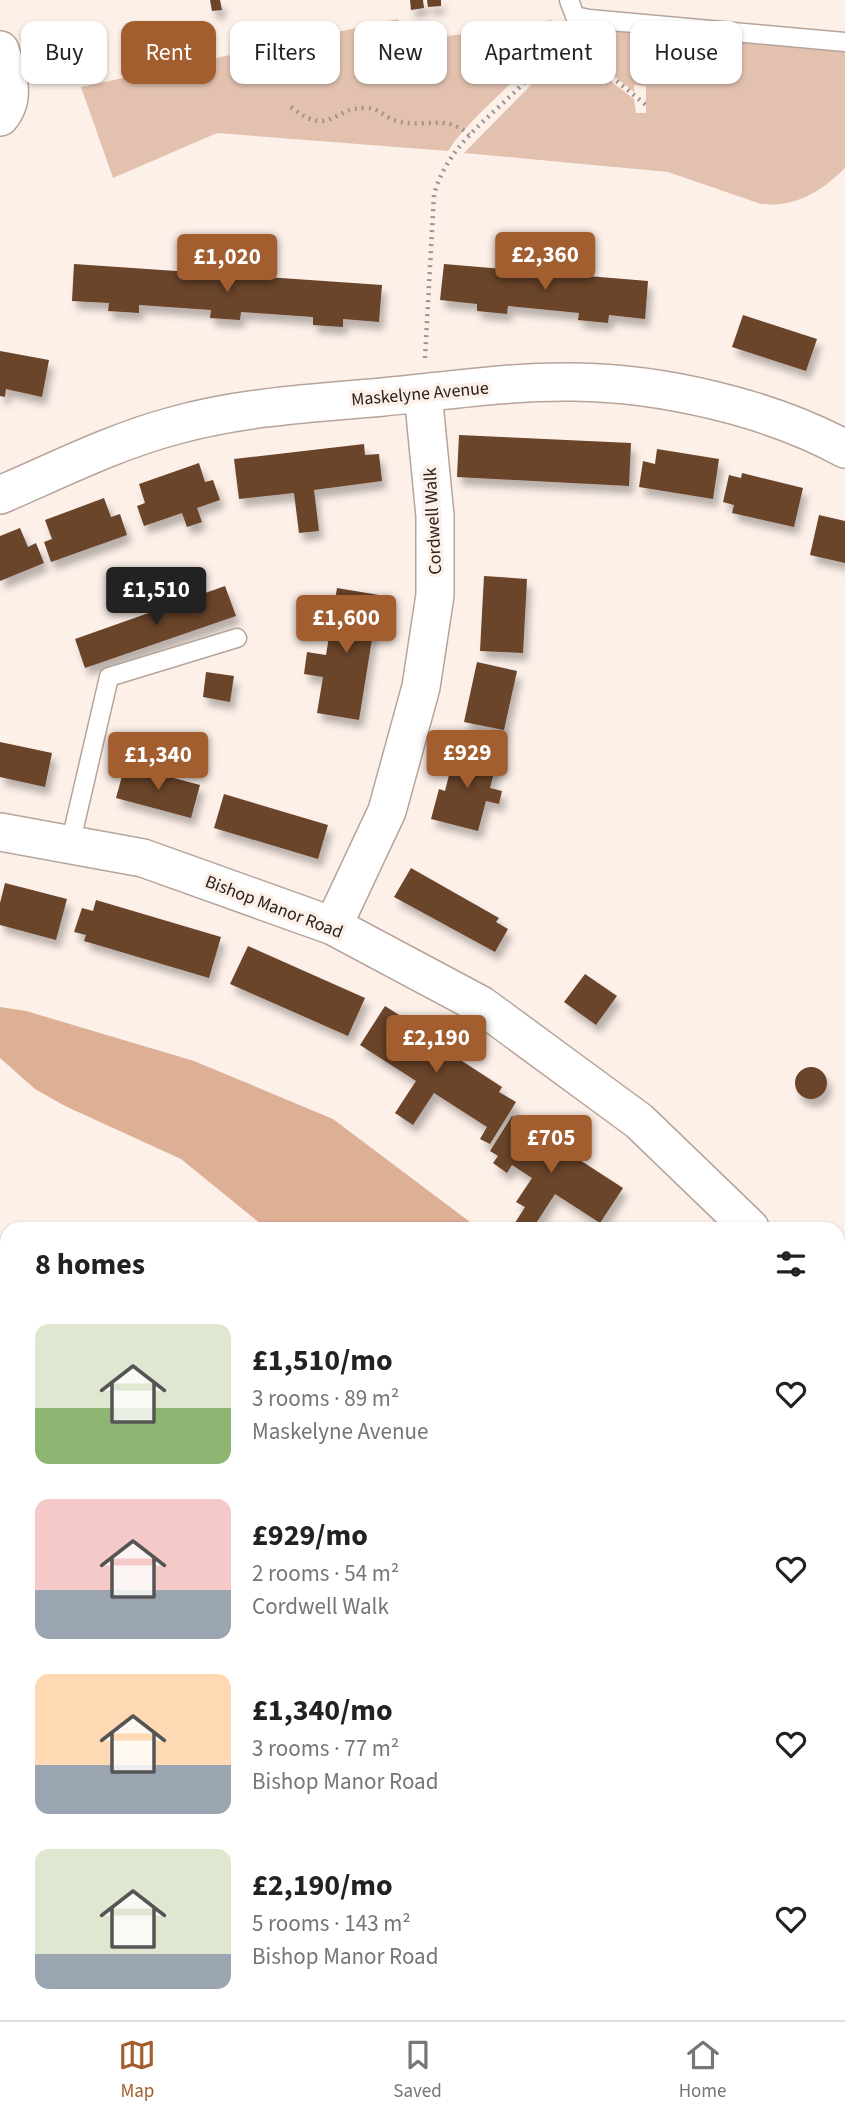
<!DOCTYPE html>
<html lang="en">
<head>
<meta charset="utf-8">
<style>
	:root { --surface:#fff; --page:#f2f2f2; --text:#222; --muted:#767676; --line:#e0e0e0; --accent:#a35e30 }
	body { margin:0; font-family:"Source Sans 3",sans-serif; background:var(--page); color:var(--text); height:100vh; display:flex; flex-direction:column; font-size:26px; white-space:nowrap }
	* { box-sizing:border-box; margin:0 }
	p { font-size:23px; color:var(--muted) }
	.icon { flex:none; width:38px; height:38px; fill:none; stroke:currentColor; stroke-width:2; stroke-linecap:round; stroke-linejoin:round }
	.map { position:relative; flex:1; overflow:hidden }
	.drawer { position:absolute; left:0px; top:1222px; width:845px; height:800px; display:flex; flex-direction:column; background:var(--surface); border-radius:21px 21px 0 0; box-shadow:0 2px 5px #0004 }
	.drawer>* { flex:none }
	.top-card { position:absolute; left:21px; top:21px; width:803px; height:63px; display:flex; gap:14px }
	.price { position:absolute; translate:-50% -60px; padding:0 16px; border-radius:7px; background:var(--accent); color:#fff; font-size:23px; line-height:46px; filter:drop-shadow(0 2px 4px #0008) }
	.price::after { content:''; position:absolute; left:50%; top:42px; width:21px; height:16px; margin-left:-10px; background:inherit; clip-path:polygon(0 0,100% 0,50% 100%) }
	.price.active { background:#222; color:#fff }
	ul { padding:0; list-style:none }
	li { display:flex; align-items:center; gap:21px; height:175px; padding:0 35px }
	li span { display:grid; place-items:center; flex:none; width:196px; height:140px; border-radius:14px; color:#555 }
	li>.icon { margin-inline-start:auto }
	span .icon { width:84px; height:84px; fill:#fffc; stroke-width:1 }
	li b { font-size:30px }
	h2 { display:flex; justify-content:space-between; align-items:center; height:84px; padding:0 35px; font-size:30px }
	.pill { padding:0 24px; border-radius:14px; background:var(--surface); box-shadow:0 2px 5px #0004; font-size:24px; line-height:63px }
	.pill.active { background:var(--accent); color:#fff }
	.dock { display:flex; justify-content:space-around; align-items:center; height:98px; border-top:2px solid var(--line); background:var(--surface); font-size:19px; color:var(--muted) }
	.dock a { display:grid; justify-items:center; gap:4px }
	.dock .active { color:var(--accent) }
	.map>svg:first-child { display:block }
	.green { fill:#e2c2af }
	.forest { fill:#ddb096 }
	.building { fill:#6a442c; filter:url(#shadow) }
	.lines { fill:none; stroke-linecap:round; stroke-linejoin:round }
	.service-casing { stroke:#b7a499; stroke-width:21 }
	.minor-casing { stroke:#b7a499; stroke-width:40 }
	.path { stroke:#9e948e; stroke-width:4.5; stroke-dasharray:2 5; stroke-linecap:butt }
	.service { stroke:#fff; stroke-width:18 }
	.minor { stroke:#fff; stroke-width:37 }
	.labels { text-anchor:middle; dominant-baseline:central; stroke-width:7; stroke-linejoin:round; paint-order:stroke }
	.street-label { font-size:18px; fill:#29221e; stroke:#fdf0e9 }
</style>
</head>
<body>
<div class="map">
<svg width="845" height="2020" viewBox="0 0 845 2020">
	<defs>
		<filter id="shadow"><feDropShadow dx="4.5" dy="8" stdDeviation="3.5" flood-color="#0004"/></filter>
	</defs>
	<rect width="100%" height="100%" fill="#fdf0e9"/>
	<path class="green" d="M398,19L404,43L552,20C541,70 476,107 448,151L217,133L113,178L81,87Z
		M630,29L746,38L845,52V168C822,191 795,208 761,204L668,172L464,153L532,84L561,46L568,48L634,99L636,113H646V86L634,85V92L572,43V38Z"/>
	<path class="forest" d="M0,1007L26,1011L194,1061L333,1119L478,1228H266L181,1159L65,1106L35,1089L0,1058Z
		M838,1563L845,1569V1884L838,1870Z"/>
	<path class="building" d="M210,0H220L222,10L212,11Z
		M410,0H423L424,8L411,10Z
		M427,0H441V6L428,7Z
		M74,264L382,285L379,322L343,319V327L313,325V317L241,312L240,320L210,318L211,310L139,305V313L108,311L109,303L72,301Z
		M444,264L648,281L645,319L609,315L608,323L578,320L579,313L508,306L507,314L477,311V304L440,300Z
		M743,315L817,339L806,371L732,347Z
		M0,351L49,360L42,397L6,389L5,397L0,396Z
		M459,435L631,443L629,486L457,477Z
		M364,444L365,455L379,454L382,481L314,490L319,531L299,533L294,493L239,499L234,459Z
		M657,449L719,459L713,499L639,487L643,461L655,464Z
		M199,463L205,482L213,480L220,500L197,508L202,522L187,527L182,513L144,526L137,506L145,503L139,484Z
		M742,473L803,488L794,527L732,513L734,505L723,502L729,475L741,478Z
		M104,498L111,517L120,514L127,535L51,562L44,542L52,539L45,520Z
		M819,515L845,521V563L810,555Z
		M20,528L28,547L36,543L44,563L0,581V536Z
		M484,576L527,579L523,653L480,651Z
		M225,586L236,616L85,668L75,639Z
		M337,588L379,595L359,720L317,713L323,677L304,674L307,652L326,655Z
		M477,662L517,671L504,730L464,722Z
		M206,672L234,676L230,702L203,697Z
		M0,742L52,753L45,787L0,777Z
		M456,747L498,757L490,788L502,791L499,804L486,801L478,831L431,819L439,789L445,791Z
		M125,765L200,785L191,818L116,798Z
		M224,794L328,825L318,859L214,828Z
		M411,868L499,918L496,922L508,929L495,952L394,897Z
		M5,883L67,899L56,940L0,925V903Z
		M96,900L221,937L209,978L84,941L86,935L74,932L82,908L93,911Z
		M248,946L365,998L348,1036L230,984Z
		M585,974L617,996L596,1025L564,1002Z
		M385,1006L407,1020L405,1024L502,1087L499,1092L516,1102L490,1144L480,1139L487,1127L434,1093L413,1125L395,1113L416,1081L360,1045Z
		M795 1083a16 16 0 1 1 32 0a16 16 0 1 1-32 0Z
		M512,1116L623,1188L600,1223L555,1194L533,1228L513,1226L525,1207L516,1202L532,1178L512,1165L507,1173L493,1163L498,1156L490,1151Z
		M838,1404L845,1408V1467L838,1463L843,1454L838,1452Z
		M7,1764V1813L0,1816V1768Z
		M0,1816L7,1830V2013L0,2017Z
		M15,2014H33L35,2020H18Z
		M73,2014H157L159,2020H62Z"/>
	<g class="lines">
		<defs>
			<path id="service" d="M569,0L575,16L589,19L845,42
				M70,845L109,677L237,638
				M0,1510L7,1514
				M0,1615L7,1617
				M0,1646L7,1647
				M838,1982L845,1992
				M180,2014L183,2020"/>
			<path id="minor" d="M0,50C7,73 17,97 0,117
				M0,495C56,471 113,442 173,426C240,407 313,403 383,397C446,391 510,381 574,382C661,383 768,407 845,449
				M0,832L143,858L333,926L481,1005L639,1121L750,1228
				M333,926L387,811L421,687L435,595V516L423,393
				M838,1315L845,1321"/>
		</defs>
		<use href="#service" class="service-casing"/>
		<use href="#minor" class="minor-casing"/>
		<path class="path" d="M568,41L646,105
			M291,107C331,139 332,106 367,108C378,108 386,118 397,121C424,129 446,113 469,135
			M425,358L434,195C448,141 498,113 533,73C544,61 551,45 560,32
			M281,2014L284,2020
			M535,2020L546,2014"/>
		<use href="#service" class="service"/>
		<use href="#minor" class="minor"/>
	</g>
	<g class="labels">
		<g class="street-label">
			<text transform="translate(420 394) rotate(-5)">Maskelyne Avenue</text>
			<text transform="translate(433 521) rotate(-93)">Cordwell Walk</text>
			<text transform="translate(274 907) rotate(21)">Bishop Manor Road</text>
		</g>
	</g>
</svg>
<b class="price" style="left:545px;top:292px">£2,360</b>
<b class="price" style="left:227px;top:294px">£1,020</b>
<b class="price active" style="left:156px;top:627px">£1,510</b>
<b class="price" style="left:346px;top:655px">£1,600</b>
<b class="price" style="left:467px;top:790px">£929</b>
<b class="price" style="left:158px;top:792px">£1,340</b>
<b class="price" style="left:436px;top:1075px">£2,190</b>
<b class="price" style="left:551px;top:1175px">£705</b>
<div class="top-card">
<a class="pill">Buy</a>
<a class="pill active">Rent</a>
<a class="pill">Filters</a>
<a class="pill">New</a>
<a class="pill">Apartment</a>
<a class="pill">House</a>
</div>
<section class="drawer">
<h2>8 homes<svg class="icon" aria-label="filters" viewBox="0 0 24 24"><path d="M4 7h16M4 17h16"/><circle cx="9" cy="7" r="2"/><circle cx="15" cy="17" r="2"/></svg></h2>
<ul>
<li><span style="background:linear-gradient(#dfe7d0 60%,#8fb573 0)"><svg class="icon" aria-label="home" viewBox="0 0 24 24"><path d="M3 11l9-7 9 7M6 9v11h12V9"/></svg></span><div><b>£1,510/mo</b><p>3 rooms · 89 m²</p><p>Maskelyne Avenue</p></div><svg class="icon" aria-label="heart" viewBox="0 0 24 24"><path d="M12 20l-8-8c-3-5 5-10 8-4 3-6 11-1 8 4z"/></svg></li>
<li><span style="background:linear-gradient(#f6c9c9 65%,#9aa5b1 0)"><svg class="icon" aria-label="home" viewBox="0 0 24 24"><path d="M3 11l9-7 9 7M6 9v11h12V9"/></svg></span><div><b>£929/mo</b><p>2 rooms · 54 m²</p><p>Cordwell Walk</p></div><svg class="icon" aria-label="heart" viewBox="0 0 24 24"><path d="M12 20l-8-8c-3-5 5-10 8-4 3-6 11-1 8 4z"/></svg></li>
<li><span style="background:linear-gradient(#ffd9b3 65%,#9aa5b1 0)"><svg class="icon" aria-label="home" viewBox="0 0 24 24"><path d="M3 11l9-7 9 7M6 9v11h12V9"/></svg></span><div><b>£1,340/mo</b><p>3 rooms · 77 m²</p><p>Bishop Manor Road</p></div><svg class="icon" aria-label="heart" viewBox="0 0 24 24"><path d="M12 20l-8-8c-3-5 5-10 8-4 3-6 11-1 8 4z"/></svg></li>
<li><span style="background:linear-gradient(#dfe7d0 75%,#9aa5b1 0)"><svg class="icon" aria-label="home" viewBox="0 0 24 24"><path d="M3 11l9-7 9 7M6 9v11h12V9"/></svg></span><div><b>£2,190/mo</b><p>5 rooms · 143 m²</p><p>Bishop Manor Road</p></div><svg class="icon" aria-label="heart" viewBox="0 0 24 24"><path d="M12 20l-8-8c-3-5 5-10 8-4 3-6 11-1 8 4z"/></svg></li>
</ul>
</section>
</div>
<nav class="dock">
<a class="active"><svg class="icon" aria-label="map" viewBox="0 0 24 24"><path d="M3 6l6-2 6 2 6-2v14l-6 2-6-2-6 2zM9 4v14M15 6v14"/></svg>Map</a>
<a><svg class="icon" aria-label="saved" viewBox="0 0 24 24"><path d="M7 4h10v16l-5-4-5 4z"/></svg>Saved</a>
<a><svg class="icon" aria-label="home" viewBox="0 0 24 24"><path d="M3 11l9-7 9 7M6 9v11h12V9"/></svg>Home</a>
</nav>
</body>
</html>
